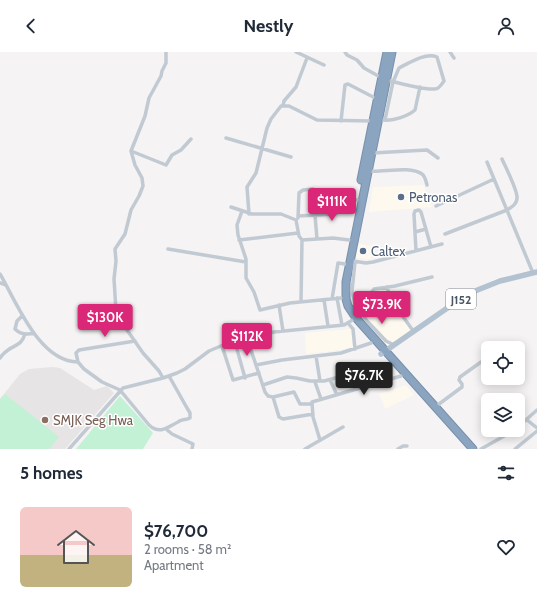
<!DOCTYPE html>
<html lang="en">
<head>
<meta charset="utf-8">
<style>
	:root { --surface:#fff; --page:#f2f2f3; --text:#1f2937; --muted:#747a83; --accent:#db2777 }
	body { margin:0; font-family:Cabin,sans-serif; background:var(--page); color:var(--text); height:100vh; display:flex; flex-direction:column; font-size:15px; white-space:nowrap }
	* { box-sizing:border-box; margin:0 }
	p { font-size:13px; color:var(--muted) }
	.icon { flex:none; width:22px; height:22px; fill:none; stroke:currentColor; stroke-width:2; stroke-linecap:round; stroke-linejoin:round }
	.map { position:relative; height:397px; overflow:hidden }
	.drawer { display:flex; flex-direction:column; background:var(--surface); flex:1 }
	.drawer>* { flex:none }
	.buttons { position:absolute; left:481px; top:289px; display:grid; gap:8px }
	.buttons a { display:grid; place-items:center; width:44px; height:44px; border-radius:6px; background:var(--surface); box-shadow:0 2px 10px #0003; font-size:20px }
	.price { position:absolute; translate:-50% -34px; padding:0 9px; border-radius:4px; background:var(--accent); color:#fff; font-size:13px; line-height:26px; filter:drop-shadow(0 1px 2px #0008) }
	.price::after { content:''; position:absolute; left:50%; top:24px; width:12px; height:9px; margin-left:-6px; background:inherit; clip-path:polygon(0 0,100% 0,50% 100%) }
	.price.active { background:#222; color:#fff }
	ul { padding:0; list-style:none }
	li { display:flex; align-items:center; gap:12px; height:100px; padding:0 20px }
	li span { display:grid; place-items:center; flex:none; width:112px; height:80px; border-radius:6px; color:#555 }
	li>.icon { margin-inline-start:auto }
	span .icon { width:48px; height:48px; fill:#fffc; stroke-width:1 }
	li b { font-size:17px }
	h2 { display:flex; justify-content:space-between; align-items:center; height:48px; padding:0 20px; font-size:17px }
	header { display:flex; justify-content:space-between; align-items:center; height:52px; padding:0 20px; background:var(--surface); font-size:18px; font-weight:700 }
	.map>svg:first-child { display:block }
	.commercial { fill:#fdf9ef }
	.education { fill:#e6e4e5 }
	.garden { fill:#c3f1d5 }
	.lines { fill:none; stroke-linecap:round; stroke-linejoin:round }
	.highway-casing { stroke:#7690ad; stroke-width:9 }
	.street { stroke:#c1cad2; stroke-width:3.5 }
	.primary { stroke:#b3c2d1; stroke-width:5.5 }
	.highway { stroke:#8ba5c1; stroke-width:7 }
	.service-dot { fill:#5c6f8a; stroke:#fff; stroke-width:1.5 }
	.education-dot { fill:#8d6e63; stroke:#fff; stroke-width:1.5 }
	.labels { text-anchor:middle; dominant-baseline:central; stroke-width:3; stroke-linejoin:round; paint-order:stroke }
	.shield { fill:#fff; stroke:#808990; stroke-width:1 }
	.shield-label { font-size:12px; font-weight:bold; fill:#4a5661 }
	.service-label { font-size:13px; fill:#4e5e75; stroke:#fff; text-anchor:start }
	.education-label { font-size:13px; fill:#785e54; stroke:#fff; text-anchor:start }
</style>
</head>
<body>
<header><svg class="icon" aria-label="back" viewBox="0 0 24 24"><path d="M15 5l-7 7 7 7"/></svg>Nestly<svg class="icon" aria-label="person" viewBox="0 0 24 24"><circle cx="12" cy="8" r="4"/><path d="M4 21q1-7 8-7t8 7"/></svg></header>
<div class="map">
<svg width="537" height="397" viewBox="0 0 537 397">
	<rect width="100%" height="100%" fill="#f5f3f3"/>
	<path class="commercial" d="M424,133L432,155L369,160L373,135Z
		M356,191L373,194L371,207L354,206Z
		M383,234H388L392,249L414,278L388,294L366,270L354,251L361,246Z
		M351,277L353,295L341,298L306,302L305,281Z
		M406,333L414,343L385,357L379,342Z"/>
	<path class="education" d="M53,315L60,316L94,338L107,334L114,341L65,397H0V347L20,322L29,317Z"/>
	<path class="garden" d="M5,342L59,385L49,397H0V347Z
		M120,344L153,381L143,397H76Z"/>
	<g class="lines">
		<defs>
			<path id="highway" d="M392,0L346,230V247L348,254L356,266L473,397
				M361,128L387,0"/>
		</defs>
		<use href="#highway" class="highway-casing"/>
		<path class="street" d="M296,0L324,13
			M345,0L347,3L357,8L364,16L382,26
			M450,0L454,6
			M283,54L284,49L296,35L307,6
			M384,68C394,69 408,64 415,58L420,35
			M385,68L393,30L399,16C409,11 426,0 437,5L444,29C442,32 439,37 435,37C425,38 398,31 387,28
			M341,69L345,33L348,32L377,47
			M226,86L291,105
			M131,99L166,113L172,103L181,98L191,87
			M372,101L427,98L438,106
			M487,110L533,221
			M368,119C382,121 410,113 422,122C425,124 426,129 427,133
			M436,154L494,127
			M231,155L252,162H281L296,168L299,184L302,188L301,250
			M242,159L237,173L238,183L246,207V226L254,240L260,258L290,251L341,246
			M249,162L247,135L256,121L267,76L271,67L281,54H289L317,68L372,69
			M315,163L317,187
			M298,164L335,162L339,159L341,148L347,147L357,148
			M298,166L299,141L303,138L313,137
			M415,180L426,177
			M445,182L507,158C512,155 517,152 517,146C518,139 505,114 502,107
			M239,188L298,181
			M302,188L333,186L349,188
			M168,197L246,210
			M416,199L414,162L415,159L419,158L421,160L431,195
			M353,209L366,211L373,210L442,192
			M355,210L352,239L355,251L367,269L386,289L394,293
			M0,222C16,249 39,310 78,310
			M0,231L6,233
			M387,235L391,248L414,280
			M337,246L342,273
			M332,247L338,211L345,212
			M324,248L328,274
			M279,253L283,279
			M362,259L360,251V247L370,242L374,237L395,234L432,225
			M22,264L17,269L15,277C20,282 27,283 34,281
			M348,271L353,277L355,297
			M247,286L265,340L268,344L273,345L279,365L283,367L313,362
			M135,289L79,298L76,301L78,310L84,317L102,330L120,338L149,373C160,383 168,375 178,370C181,367 186,368 190,366V361L187,356L169,324
			M235,290L245,326
			M222,294L233,328L259,321
			M316,304L320,329
			M0,306C2,303 5,300 8,298C16,292 21,294 25,282
			M256,313L282,308L341,301L371,291
			M163,326L159,319L143,301L118,265L116,259L114,227L116,209L115,197L125,182L131,158L139,144L143,134L142,126L135,113L131,99L145,64L149,46L161,24L162,19L166,11V0
			M330,328L337,343
			M315,330L321,347
			M263,333L287,325L296,326L310,329H324L362,319L368,335
			M273,345L294,340L300,352H312
			M497,345L501,348
			M435,355L462,335V332L459,328L460,325L481,310
			M527,368L537,376
			M518,375L537,358
			M166,377L172,382L193,392L192,397
			M320,388L313,365L312,350L401,324
			M69,397L123,336L163,326L177,321L185,317L209,299L228,291L254,284L274,280L344,273L356,266
			M305,397L343,375
			M398,397L403,394H407
			M481,397L515,378
			M515,397L537,379"/>
		<path class="primary" d="M381,302L456,250L475,239L500,229L537,220"/>
		<use href="#highway" class="highway"/>
	</g>
	<g class="service-dot">
		<circle cx="401" cy="145" r="4"/>
		<circle cx="363" cy="199" r="4"/>
	</g>
	<circle class="education-dot" cx="45" cy="368" r="4"/>
	<g class="labels">
		<rect class="shield" x="446" y="237" width="30" height="20" rx="3"/>
		<g class="shield-label">
			<text x="461" y="247">J152</text>
		</g>
		<g class="service-label">
			<text x="409" y="145">Petronas</text>
			<text x="371" y="199">Caltex</text>
		</g>
		<g class="education-label">
			<text x="53" y="368">SMJK Seg Hwa</text>
		</g>
	</g>
</svg>
<div class="buttons">
<a><svg class="icon" aria-label="locate" viewBox="0 0 24 24"><circle cx="12" cy="12" r="6"/><path d="M12 2v4M12 18v4M2 12h4M18 12h4"/></svg></a>
<a><svg class="icon" aria-label="layers" viewBox="0 0 24 24"><path d="M12 4l9 5-9 5-9-5zM3 14l9 5 9-5"/></svg></a>
</div>
<b class="price" style="left:332px;top:170px">$111K</b>
<b class="price" style="left:382px;top:273px">$73.9K</b>
<b class="price" style="left:105px;top:286px">$130K</b>
<b class="price" style="left:247px;top:305px">$112K</b>
<b class="price active" style="left:364px;top:344px">$76.7K</b>
</div>
<section class="drawer">
<h2>5 homes<svg class="icon" aria-label="filters" viewBox="0 0 24 24"><path d="M4 7h16M4 17h16"/><circle cx="9" cy="7" r="2"/><circle cx="15" cy="17" r="2"/></svg></h2>
<ul>
<li><span style="background:linear-gradient(#f6c9c9 60%,#c2b280 0)"><svg class="icon" aria-label="home" viewBox="0 0 24 24"><path d="M3 11l9-7 9 7M6 9v11h12V9"/></svg></span><div><b>$76,700</b><p>2 rooms · 58 m²</p><p>Apartment</p></div><svg class="icon" aria-label="heart" viewBox="0 0 24 24"><path d="M12 20l-8-8c-3-5 5-10 8-4 3-6 11-1 8 4z"/></svg></li>
</ul>
</section>
</body>
</html>
